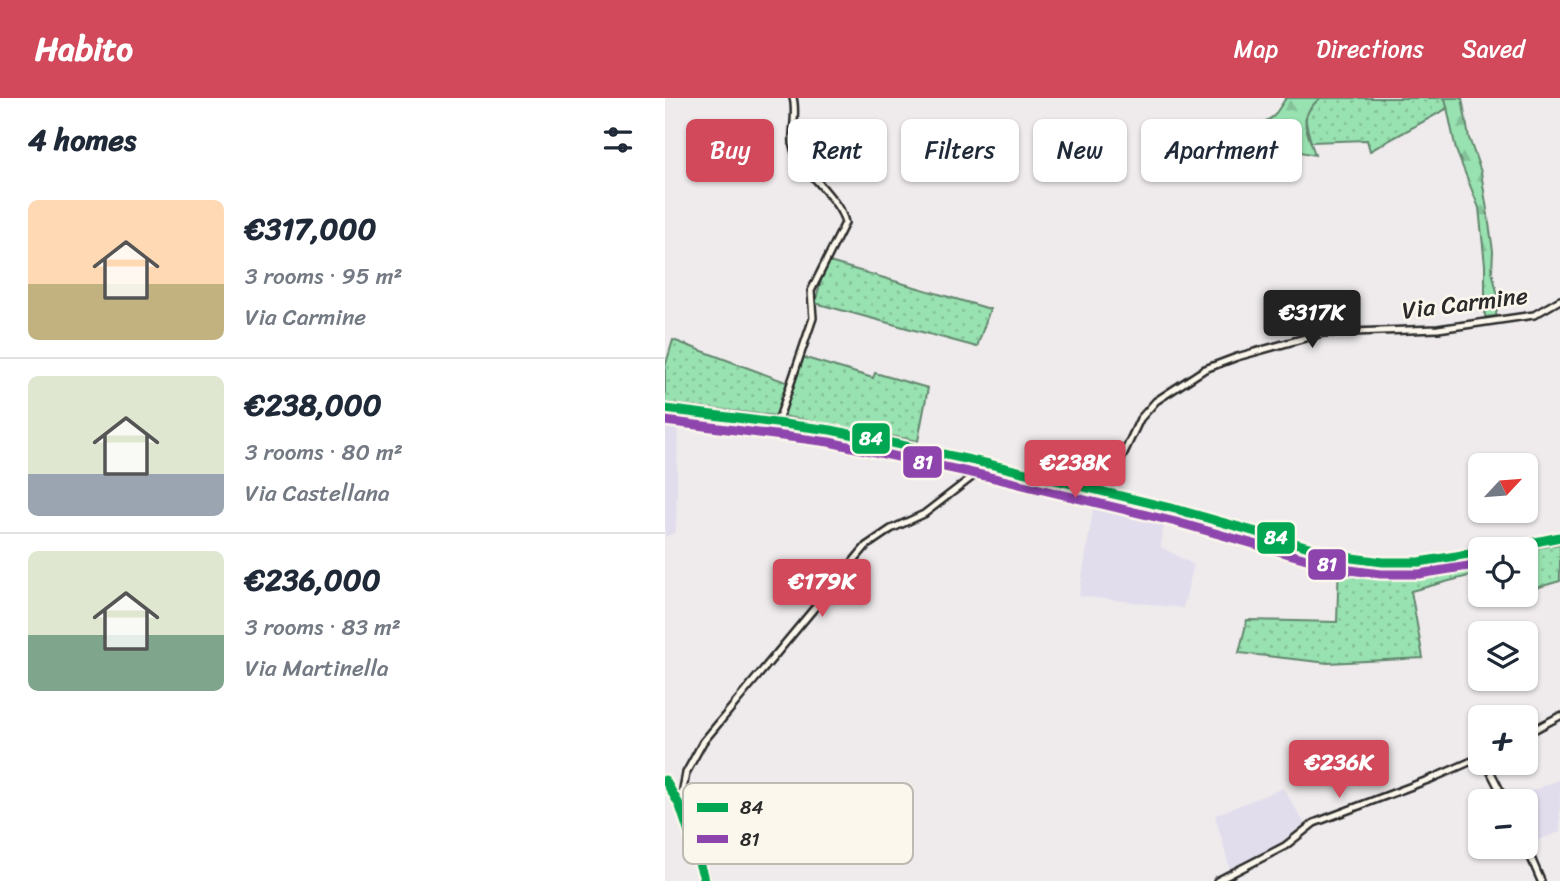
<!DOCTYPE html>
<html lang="en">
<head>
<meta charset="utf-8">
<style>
	:root { --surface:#fff; --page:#f6f6f7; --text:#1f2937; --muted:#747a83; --line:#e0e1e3; --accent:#d1495b }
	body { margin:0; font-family:Sriracha,sans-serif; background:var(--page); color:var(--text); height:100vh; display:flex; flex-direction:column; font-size:26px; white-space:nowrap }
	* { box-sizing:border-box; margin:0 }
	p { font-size:23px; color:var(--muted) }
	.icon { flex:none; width:38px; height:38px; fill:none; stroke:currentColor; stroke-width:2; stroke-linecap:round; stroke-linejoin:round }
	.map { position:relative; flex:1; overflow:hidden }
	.drawer { display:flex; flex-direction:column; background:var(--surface); width:665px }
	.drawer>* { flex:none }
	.banner { position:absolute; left:21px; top:21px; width:665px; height:63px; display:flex; gap:14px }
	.needle { width:46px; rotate:64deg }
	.fabs { position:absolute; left:803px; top:355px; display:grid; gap:14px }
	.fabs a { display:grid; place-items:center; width:70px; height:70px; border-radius:10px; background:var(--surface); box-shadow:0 2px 5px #0004; font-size:35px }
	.price { position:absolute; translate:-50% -60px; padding:0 16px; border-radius:7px; background:var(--accent); color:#fff; font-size:23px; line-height:46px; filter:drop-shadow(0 2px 4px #0008) }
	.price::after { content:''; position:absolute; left:50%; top:42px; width:21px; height:16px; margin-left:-10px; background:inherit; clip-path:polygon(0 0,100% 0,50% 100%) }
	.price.current { background:#222; color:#fff }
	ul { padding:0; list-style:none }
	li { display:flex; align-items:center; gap:21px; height:175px; padding:0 28px }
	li+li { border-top:2px solid var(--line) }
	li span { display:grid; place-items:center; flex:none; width:196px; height:140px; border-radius:10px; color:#555 }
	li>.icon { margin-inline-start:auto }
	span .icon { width:84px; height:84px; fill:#fffc; stroke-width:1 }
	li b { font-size:30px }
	h2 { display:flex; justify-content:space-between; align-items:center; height:84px; padding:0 28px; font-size:30px }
	.pill { padding:0 24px; border-radius:10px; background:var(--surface); box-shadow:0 2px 5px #0004; font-size:24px; line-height:63px }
	.pill.current { background:var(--accent); color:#fff }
	header { display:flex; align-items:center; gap:42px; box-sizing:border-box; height:98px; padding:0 35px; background:var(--accent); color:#fff }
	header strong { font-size:33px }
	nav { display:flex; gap:38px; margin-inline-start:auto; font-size:24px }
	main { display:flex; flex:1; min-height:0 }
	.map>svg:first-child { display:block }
	.built { fill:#e1ddec }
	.grass { fill:url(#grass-dots); stroke:#62866e; stroke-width:2 }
	.forest { fill:url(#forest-firs); stroke:#62866e; stroke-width:2 }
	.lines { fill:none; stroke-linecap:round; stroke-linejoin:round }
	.street-casing { stroke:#2b2b2b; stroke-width:10 }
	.secondary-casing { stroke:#2b2b2b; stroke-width:12 }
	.street { stroke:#fbf7ec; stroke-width:5 }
	.secondary { stroke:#fbf7ec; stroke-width:7 }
	.bus-1-casing { stroke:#fbf7ec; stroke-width:14 }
	.bus-2-casing { stroke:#fbf7ec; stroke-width:14 }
	.bus-1 { stroke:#00a651; stroke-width:9 }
	.bus-2 { stroke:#8e44ad; stroke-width:9 }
	.labels { text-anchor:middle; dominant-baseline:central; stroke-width:5; stroke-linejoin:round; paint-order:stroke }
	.street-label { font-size:24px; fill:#2b2b2b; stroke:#fbf7ec }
	.key { fill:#fbf7ec; stroke:#bdbab2; stroke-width:2 }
	.key-label { font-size:19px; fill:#2b2b2b }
	.line-badge { stroke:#fbf7ec; stroke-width:2.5 }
	.badge-label { font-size:19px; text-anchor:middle; font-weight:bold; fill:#fff }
</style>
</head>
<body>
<header>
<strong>Habito</strong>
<nav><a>Map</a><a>Directions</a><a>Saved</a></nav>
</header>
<main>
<section class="drawer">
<h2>4 homes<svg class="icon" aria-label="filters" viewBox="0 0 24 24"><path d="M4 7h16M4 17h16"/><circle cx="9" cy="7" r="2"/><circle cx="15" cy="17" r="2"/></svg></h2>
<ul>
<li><span style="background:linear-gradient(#ffd9b3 60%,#c2b280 0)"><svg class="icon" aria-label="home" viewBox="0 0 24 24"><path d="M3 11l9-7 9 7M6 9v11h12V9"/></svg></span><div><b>€317,000</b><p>3 rooms · 95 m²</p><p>Via Carmine</p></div></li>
<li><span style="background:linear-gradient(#dfe7d0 70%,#9aa5b1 0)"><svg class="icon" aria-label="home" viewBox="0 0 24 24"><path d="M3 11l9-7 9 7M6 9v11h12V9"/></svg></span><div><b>€238,000</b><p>3 rooms · 80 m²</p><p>Via Castellana</p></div></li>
<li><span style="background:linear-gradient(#dfe7d0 60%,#7fa58c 0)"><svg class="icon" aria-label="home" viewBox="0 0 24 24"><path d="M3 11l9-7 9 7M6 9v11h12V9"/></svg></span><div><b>€236,000</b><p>3 rooms · 83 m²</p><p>Via Martinella</p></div></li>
</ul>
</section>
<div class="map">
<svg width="895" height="783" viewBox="0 0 895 783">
	<defs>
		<pattern id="grass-dots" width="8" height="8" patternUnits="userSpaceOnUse" patternTransform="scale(1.75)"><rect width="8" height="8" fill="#98e1b0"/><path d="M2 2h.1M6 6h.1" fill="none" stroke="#83c198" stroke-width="1.8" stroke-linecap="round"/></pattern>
		<pattern id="forest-firs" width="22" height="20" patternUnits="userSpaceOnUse" patternTransform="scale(1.75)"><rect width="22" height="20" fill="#98e1b0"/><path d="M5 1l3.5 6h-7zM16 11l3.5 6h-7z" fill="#83c198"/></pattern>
	</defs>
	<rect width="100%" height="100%" fill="#efebec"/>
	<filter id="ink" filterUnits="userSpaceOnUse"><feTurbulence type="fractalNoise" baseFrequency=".0143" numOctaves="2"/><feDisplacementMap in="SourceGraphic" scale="14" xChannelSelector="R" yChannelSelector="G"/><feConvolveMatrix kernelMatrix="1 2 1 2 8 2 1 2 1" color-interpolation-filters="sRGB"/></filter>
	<g filter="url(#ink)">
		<path class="built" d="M0,319L13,320L11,434L0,439Z
			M430,400L500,417L496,449L529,467L518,510L414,498Z
			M895,681V734L865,745L861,736V704L845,702Z
			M618,690L640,726L632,731L624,742L565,772L550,717Z"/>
		<path class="grass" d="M655,0H780L783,10L705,53L702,42L646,44C640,21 635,17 655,0Z
			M161,163L325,211L312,249L150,205Z
			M8,242L126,286L134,258L208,280L210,275L263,290L253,343L129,320L0,305V269Z
			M895,446V483L864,492L861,452Z
			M815,459V475L746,493L758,560L663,565L574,555L582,522L672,524L674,462L724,469H753Z"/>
		<path class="forest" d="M621,0H655C631,21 642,30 650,57L593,45L584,39L585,33L609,18Z
			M780,0H797L804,40L816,74L823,118L828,153L827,173L833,198L831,218L820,219V167L814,110L791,52Z"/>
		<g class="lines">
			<defs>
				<path id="street" d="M113,323L148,220L146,193L180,125C177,105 141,75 130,54C124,41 133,17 128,0
					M440,395L475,321L491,303L540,271L572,259L658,235L773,231L869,217L895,202
					M861,636L895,618
					M821,665L841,704
					M15,708L21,675L38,644L201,448L226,431L259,416L324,366
					M861,748L876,783
					M552,783L620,748L649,725L768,680L816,659"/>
				<path id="secondary" d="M0,311L166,332L324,366L514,412L679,459L718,464H754L816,454
					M828,452L895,439
					M0,682L15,708L40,783"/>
			</defs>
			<use href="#street" class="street-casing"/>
			<use href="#secondary" class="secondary-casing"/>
			<use href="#street" class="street"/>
			<use href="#secondary" class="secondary"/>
			<defs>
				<path id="bus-1" d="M0,311L166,332L324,366L514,412L679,459L718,464H754L816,454
					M831,452L895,439
					M0,682L15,708L40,783"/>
				<path id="bus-2" d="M0,323L164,344L321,378L511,424L677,471L716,476H754L816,466"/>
			</defs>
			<use href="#bus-1" class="bus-1-casing"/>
			<use href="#bus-2" class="bus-2-casing"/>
			<use href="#bus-1" class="bus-1"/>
			<use href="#bus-2" class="bus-2"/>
		</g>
	</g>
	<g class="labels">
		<g class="street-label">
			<text transform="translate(800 205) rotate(-7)">Via Carmine</text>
		</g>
	</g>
	<rect x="18" y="685" width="230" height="81" rx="10" class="key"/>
	<rect x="32" y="705" width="31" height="9" fill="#00a651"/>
	<rect x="32" y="737" width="31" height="8" fill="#8e44ad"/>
	<g class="key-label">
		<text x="75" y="716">84</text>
		<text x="75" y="748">81</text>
	</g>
	<g class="line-badge">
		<rect x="186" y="324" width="40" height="33" rx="7" fill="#00a651"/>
		<rect x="237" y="347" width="41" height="34" rx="7" fill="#8e44ad"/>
		<rect x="591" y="423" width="40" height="34" rx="7" fill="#00a651"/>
		<rect x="642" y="450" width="40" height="33" rx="7" fill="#8e44ad"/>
	</g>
	<g class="badge-label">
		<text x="206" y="347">84</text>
		<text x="258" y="371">81</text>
		<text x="611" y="446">84</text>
		<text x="662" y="473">81</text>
	</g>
</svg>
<div class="fabs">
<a><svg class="needle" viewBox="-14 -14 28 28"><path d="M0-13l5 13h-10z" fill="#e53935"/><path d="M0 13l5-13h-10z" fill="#747a83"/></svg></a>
<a><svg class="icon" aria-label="locate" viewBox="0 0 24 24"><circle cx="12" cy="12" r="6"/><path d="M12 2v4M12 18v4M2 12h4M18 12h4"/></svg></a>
<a><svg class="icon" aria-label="layers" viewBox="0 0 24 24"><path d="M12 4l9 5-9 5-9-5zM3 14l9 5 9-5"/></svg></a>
<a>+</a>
<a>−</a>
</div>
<b class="price current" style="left:647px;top:252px">€317K</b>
<b class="price" style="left:410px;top:402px">€238K</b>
<b class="price" style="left:157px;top:521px">€179K</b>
<b class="price" style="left:674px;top:702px">€236K</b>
<div class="banner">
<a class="pill current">Buy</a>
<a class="pill">Rent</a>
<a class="pill">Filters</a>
<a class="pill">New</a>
<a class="pill">Apartment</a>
</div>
</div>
</main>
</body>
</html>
